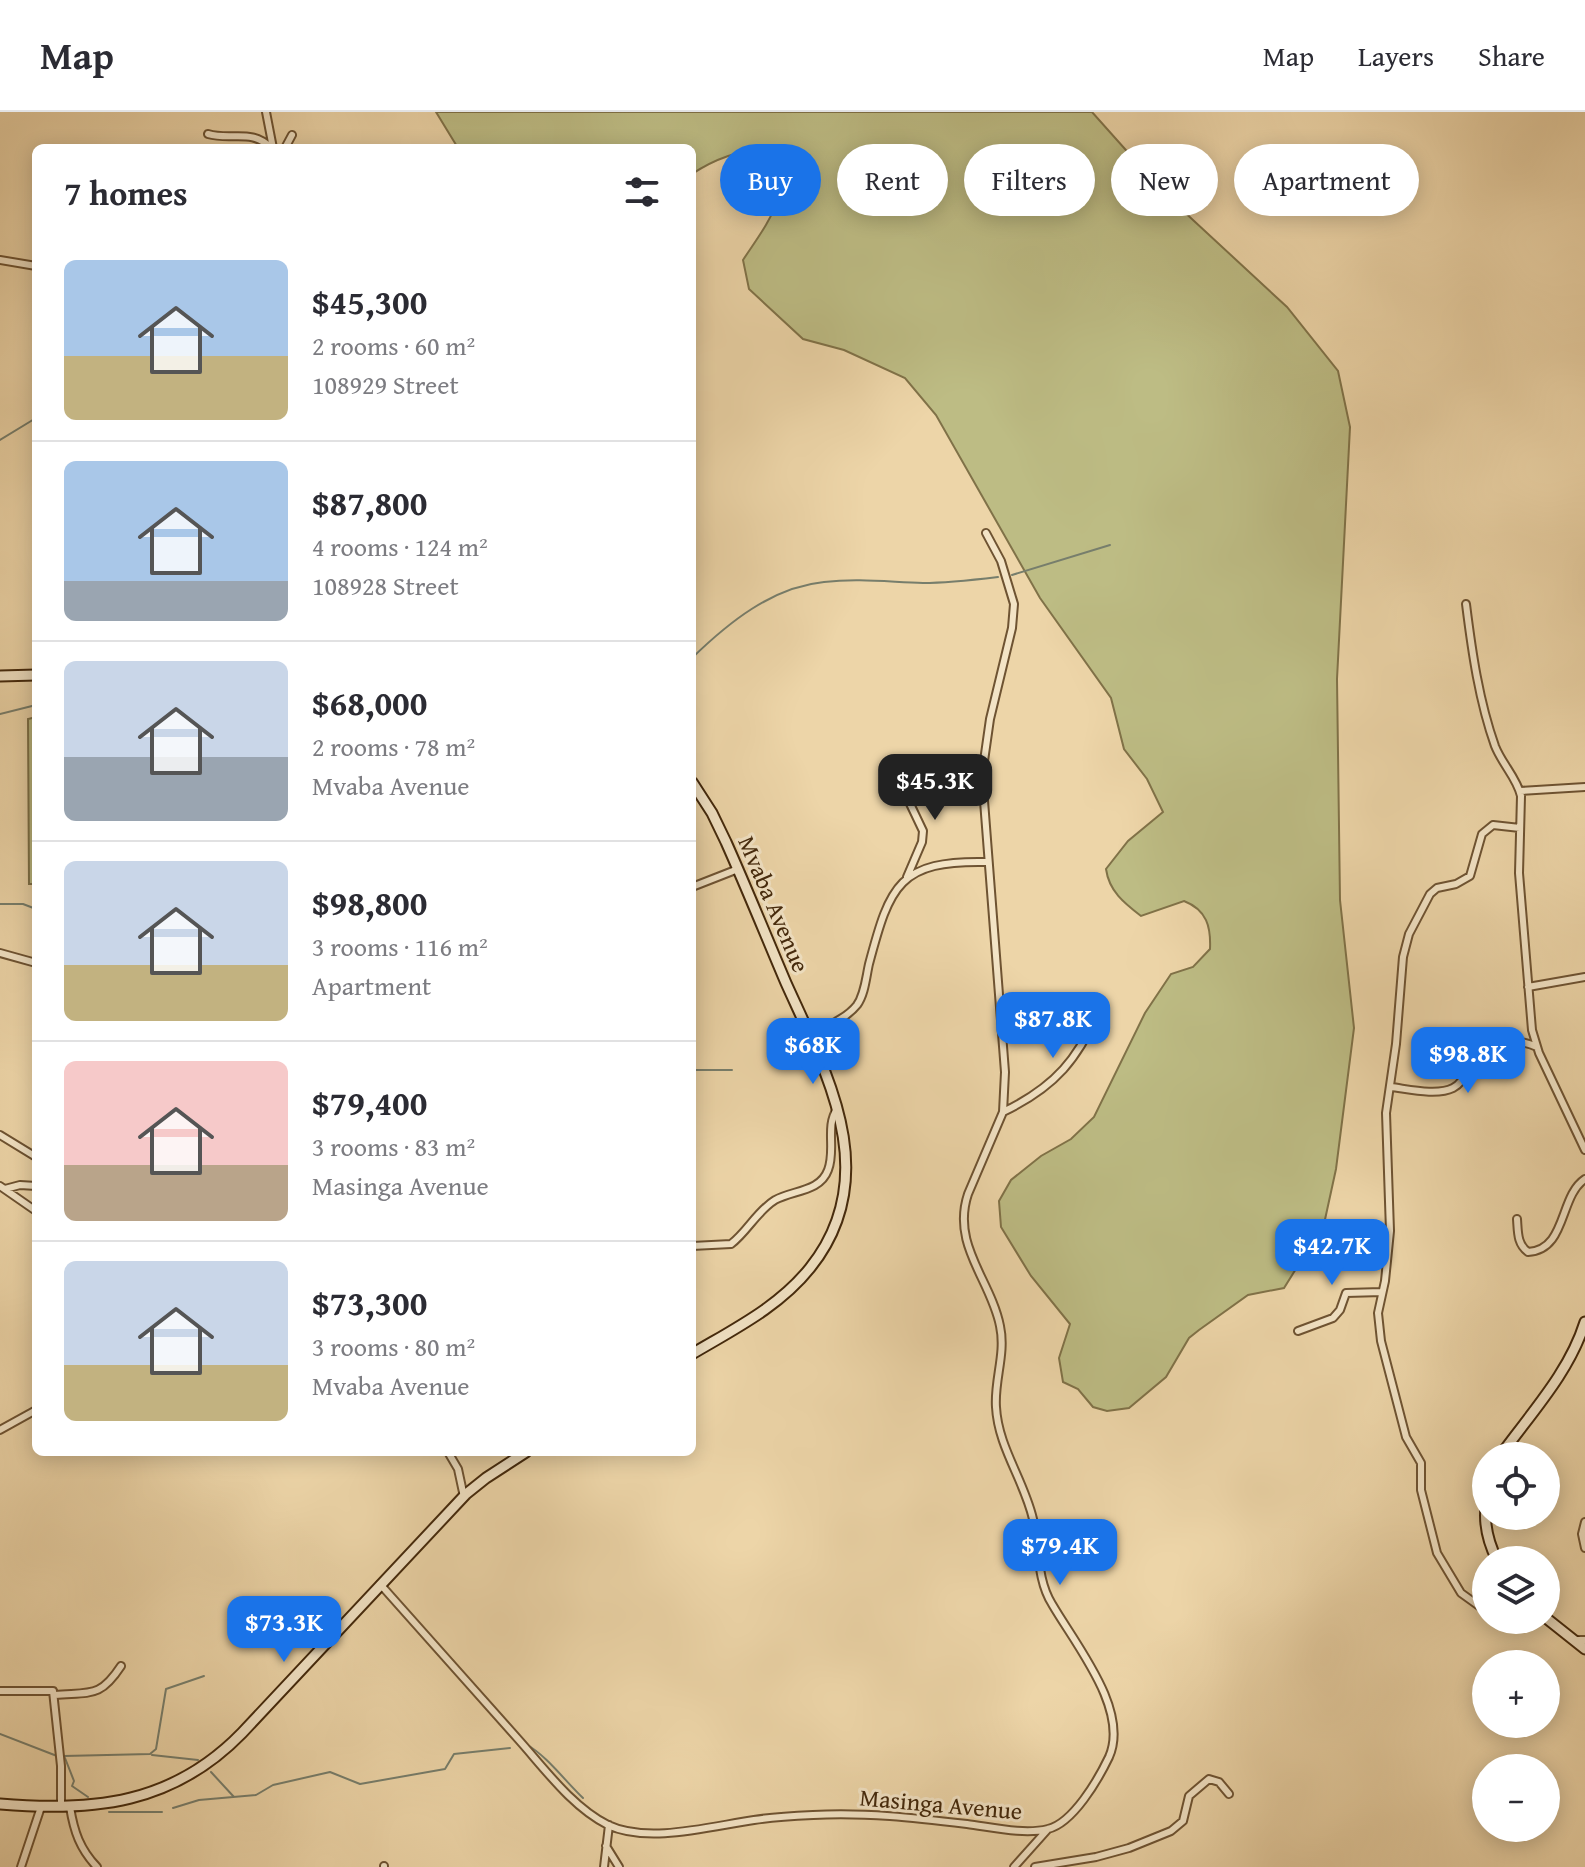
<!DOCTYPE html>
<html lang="en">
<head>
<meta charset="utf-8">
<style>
	:root { --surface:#fff; --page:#f2f2f3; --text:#2b2b33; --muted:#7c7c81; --line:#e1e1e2; --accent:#1a73e8 }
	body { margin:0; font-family:"Gentium Book Plus",serif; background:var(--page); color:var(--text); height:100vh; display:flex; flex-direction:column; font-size:30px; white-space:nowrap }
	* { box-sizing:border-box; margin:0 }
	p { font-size:26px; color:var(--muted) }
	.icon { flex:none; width:44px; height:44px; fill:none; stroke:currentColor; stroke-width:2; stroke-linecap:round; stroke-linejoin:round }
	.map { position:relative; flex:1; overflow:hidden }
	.panel { position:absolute; left:32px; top:32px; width:664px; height:1312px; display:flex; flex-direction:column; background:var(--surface); border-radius:12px; box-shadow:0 4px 20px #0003 }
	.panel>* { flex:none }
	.banner { position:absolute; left:720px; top:32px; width:744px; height:72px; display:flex; gap:16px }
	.tools { position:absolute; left:1472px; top:1330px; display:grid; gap:16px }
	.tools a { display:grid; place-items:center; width:88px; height:88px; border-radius:50%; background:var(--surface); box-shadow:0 4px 20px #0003; font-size:40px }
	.price { position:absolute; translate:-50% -68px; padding:0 18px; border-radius:16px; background:var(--accent); color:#fff; font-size:26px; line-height:52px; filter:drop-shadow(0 2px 4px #0008) }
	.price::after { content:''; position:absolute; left:50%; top:48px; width:24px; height:18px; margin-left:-12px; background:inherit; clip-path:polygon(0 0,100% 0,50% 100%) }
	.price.active { background:#222; color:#fff }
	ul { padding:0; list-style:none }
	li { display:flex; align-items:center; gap:24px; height:200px; padding:0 32px }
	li+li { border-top:2px solid var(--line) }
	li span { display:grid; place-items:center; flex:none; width:224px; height:160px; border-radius:12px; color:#555 }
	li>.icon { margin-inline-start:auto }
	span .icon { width:96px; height:96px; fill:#fffc; stroke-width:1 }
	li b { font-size:34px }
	h2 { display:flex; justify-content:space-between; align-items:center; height:96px; padding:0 32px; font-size:34px }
	.chip { padding:0 28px; border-radius:36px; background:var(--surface); box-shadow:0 4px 20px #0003; font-size:28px; line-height:72px }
	.chip.active { background:var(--accent); color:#fff }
	header { display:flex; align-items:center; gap:48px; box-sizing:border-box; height:112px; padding:0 40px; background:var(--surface); border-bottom:2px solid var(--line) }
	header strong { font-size:38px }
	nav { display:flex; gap:44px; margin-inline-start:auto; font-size:28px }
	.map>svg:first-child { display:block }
	.green { fill:#bdbc84; stroke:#807248; stroke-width:2 }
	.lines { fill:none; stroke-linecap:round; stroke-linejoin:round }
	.stream { stroke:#777e6c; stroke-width:2 }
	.street-casing { stroke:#6e5332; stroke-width:10 }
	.secondary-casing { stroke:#43280b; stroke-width:13 }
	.street { stroke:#f3e4c6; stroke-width:6 }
	.secondary { stroke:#f3e4c6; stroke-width:9 }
	.labels { text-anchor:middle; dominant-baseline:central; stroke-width:6; stroke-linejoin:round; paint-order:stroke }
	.street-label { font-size:24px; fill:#43280b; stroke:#f3e4c6 }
</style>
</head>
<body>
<header>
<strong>Map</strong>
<nav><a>Map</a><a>Layers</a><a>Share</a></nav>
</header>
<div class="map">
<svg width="1585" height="1755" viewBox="0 0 1585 1755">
	<rect width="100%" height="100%" fill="#edd5a8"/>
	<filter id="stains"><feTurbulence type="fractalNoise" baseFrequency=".0025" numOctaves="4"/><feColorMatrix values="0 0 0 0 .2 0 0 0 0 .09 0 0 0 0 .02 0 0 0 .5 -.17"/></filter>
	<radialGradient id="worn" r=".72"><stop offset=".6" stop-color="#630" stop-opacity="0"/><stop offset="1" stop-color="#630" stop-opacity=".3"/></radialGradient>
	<path class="green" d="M436,0H1092L1166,83L1287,195L1338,259L1350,315L1337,567L1340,788L1354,916L1336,1057L1324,1112L1284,1176L1248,1183L1199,1218L1189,1226L1166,1265L1129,1296L1107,1299L1093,1295L1078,1277L1063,1270L1059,1246L1070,1212L1031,1164L1001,1115L999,1089L1011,1068L1041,1044L1071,1027L1094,1005L1145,901L1171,862L1193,855L1210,837C1211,815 1207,798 1184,789L1141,804C1124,791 1109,779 1106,757L1128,729L1163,700L1147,667L1124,637L1111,586L1040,486L936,303L905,266L844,238L803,227L749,177L743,148C763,117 801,72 768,38C742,36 713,48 692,62V36H458Z
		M36,605V772H29L28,607Z"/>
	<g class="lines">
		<path class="stream" d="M0,328L36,306
			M1012,463L1110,433
			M692,546C728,511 772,475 824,470C858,466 889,470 923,471C948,471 973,468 998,465
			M0,602L36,593
			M0,792H23L36,797
			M692,958H732
			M0,1622L57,1644
			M526,1632C548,1645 564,1668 583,1686
			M152,1643L198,1648
			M64,1644L150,1642L156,1637L166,1577L204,1564
			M65,1646L74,1669L72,1674L88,1685
			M211,1660L234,1685
			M173,1696L199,1688L256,1683L273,1673L330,1660L360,1672L445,1657L454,1642L510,1636
			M109,1700H162"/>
		<defs>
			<path id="street" d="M266,0L273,36
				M208,22C232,29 251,16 271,36
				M285,36L292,23
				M0,148L36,154
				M1466,492C1472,540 1479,589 1495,634C1502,652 1517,666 1521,684L1519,761L1532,918L1539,941L1585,1038
				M894,658L923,719L922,730L907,765
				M1520,679L1585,675
				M692,775L738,757
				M0,841L36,851
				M1528,875L1585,865
				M810,923C825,915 846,907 857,893C865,882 866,865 869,852C890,773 899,748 987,750
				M1391,975C1408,977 1437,984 1453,976C1463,971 1465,961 1471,952C1486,929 1513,924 1537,935
				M1003,1000C1055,975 1079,947 1101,893
				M0,1023L36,1045
				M0,1074L36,1099
				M5,1077L20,1073L36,1074
				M1517,1107C1518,1120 1517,1132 1528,1140C1567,1138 1559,1084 1585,1067
				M692,1134L731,1132C747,1120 757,1099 775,1088C793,1078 820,1080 828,1058C836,1038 825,1015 837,997
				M1298,1219L1333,1206L1340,1198L1346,1181L1382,1180
				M0,1318L36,1298
				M448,1340L458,1357L464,1385
				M1585,1410L1582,1422L1585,1436
				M380,1472C426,1524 472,1575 518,1627C544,1656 572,1695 608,1713C648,1732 712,1714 754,1708C773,1705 793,1704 813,1703C864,1700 916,1706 967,1712C991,1715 1024,1723 1048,1717C1073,1711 1098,1668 1109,1645C1130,1598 1075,1532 1052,1492C1036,1466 1040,1435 1033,1407C1024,1368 998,1335 996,1295C994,1268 1006,1242 1000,1214C991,1168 951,1133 968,1082L1003,1000L1005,960L982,663L990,607L1012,516L1014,492L1001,449L986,421
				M1486,1499L1461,1481L1437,1441L1421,1378V1351L1406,1325L1381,1229L1378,1201L1385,1169L1390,1119L1386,1001L1396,932L1403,845L1409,822L1430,782L1437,776L1456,772L1470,764L1482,722L1493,713L1520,716
				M1573,1528H1585
				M0,1579H53L61,1654V1695
				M55,1583C91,1580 100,1586 121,1554
				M70,1695C74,1720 80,1737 97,1755
				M606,1734L619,1755
				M21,1755L41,1695
				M384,1755V1754
				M604,1755L609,1713
				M1014,1755L1048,1717
				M1035,1755L1096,1745L1129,1736L1171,1719L1183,1709L1189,1684L1209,1667L1219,1670L1229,1682"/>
			<path id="secondary" d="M0,564L36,563
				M692,670L712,701L726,730C747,777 766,824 786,871C827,962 884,1064 810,1156C779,1195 734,1217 692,1242
				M1500,1344C1531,1301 1569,1261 1585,1210
				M1486,1395C1484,1413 1489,1432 1497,1448
				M1546,1506L1585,1537
				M0,1692C94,1700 173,1692 242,1621L466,1382L486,1366L526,1340"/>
		</defs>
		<use href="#street" class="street-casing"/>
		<use href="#secondary" class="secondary-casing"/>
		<use href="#street" class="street"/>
		<use href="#secondary" class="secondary"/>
	</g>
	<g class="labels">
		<g class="street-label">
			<text transform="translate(774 792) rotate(67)">Mvaba Avenue</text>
			<text transform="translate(941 1692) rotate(5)">Masinga Avenue</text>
		</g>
	</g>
	<rect width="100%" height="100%" filter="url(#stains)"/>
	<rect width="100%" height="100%" fill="url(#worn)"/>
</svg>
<div class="tools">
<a><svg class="icon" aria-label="locate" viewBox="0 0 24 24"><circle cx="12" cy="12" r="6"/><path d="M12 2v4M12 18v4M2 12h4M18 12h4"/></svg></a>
<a><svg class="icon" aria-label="layers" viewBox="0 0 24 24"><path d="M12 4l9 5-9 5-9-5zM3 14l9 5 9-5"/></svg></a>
<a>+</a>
<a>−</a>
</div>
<b class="price active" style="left:935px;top:710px">$45.3K</b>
<b class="price" style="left:1053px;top:948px">$87.8K</b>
<b class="price" style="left:813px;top:974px">$68K</b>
<b class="price" style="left:1468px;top:983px">$98.8K</b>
<b class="price" style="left:1332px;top:1175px">$42.7K</b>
<b class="price" style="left:1060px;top:1475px">$79.4K</b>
<b class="price" style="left:284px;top:1552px">$73.3K</b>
<div class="banner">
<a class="chip active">Buy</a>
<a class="chip">Rent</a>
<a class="chip">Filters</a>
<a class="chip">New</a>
<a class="chip">Apartment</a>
</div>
<section class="panel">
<h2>7 homes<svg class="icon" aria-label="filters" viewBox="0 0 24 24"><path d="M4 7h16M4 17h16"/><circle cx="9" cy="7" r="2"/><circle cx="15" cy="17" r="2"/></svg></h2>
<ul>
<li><span style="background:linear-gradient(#a9c7e8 60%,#c2b280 0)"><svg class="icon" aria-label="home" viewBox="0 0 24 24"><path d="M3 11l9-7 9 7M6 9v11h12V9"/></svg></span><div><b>$45,300</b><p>2 rooms · 60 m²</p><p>108929 Street</p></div></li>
<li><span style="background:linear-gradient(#a9c7e8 75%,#9aa5b1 0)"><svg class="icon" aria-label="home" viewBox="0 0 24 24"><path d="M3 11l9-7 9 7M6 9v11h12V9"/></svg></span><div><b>$87,800</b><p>4 rooms · 124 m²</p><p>108928 Street</p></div></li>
<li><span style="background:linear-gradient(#c9d6e8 60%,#9aa5b1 0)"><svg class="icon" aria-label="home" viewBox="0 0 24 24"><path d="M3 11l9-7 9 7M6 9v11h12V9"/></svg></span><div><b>$68,000</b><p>2 rooms · 78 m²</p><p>Mvaba Avenue</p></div></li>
<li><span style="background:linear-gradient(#c9d6e8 65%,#c2b280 0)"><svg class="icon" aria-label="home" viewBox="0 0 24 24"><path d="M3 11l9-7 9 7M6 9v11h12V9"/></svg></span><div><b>$98,800</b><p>3 rooms · 116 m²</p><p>Apartment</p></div></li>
<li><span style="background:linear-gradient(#f6c9c9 65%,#b9a48a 0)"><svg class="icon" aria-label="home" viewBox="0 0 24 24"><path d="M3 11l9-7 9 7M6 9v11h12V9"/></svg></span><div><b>$79,400</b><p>3 rooms · 83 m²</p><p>Masinga Avenue</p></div></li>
<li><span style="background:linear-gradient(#c9d6e8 65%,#c2b280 0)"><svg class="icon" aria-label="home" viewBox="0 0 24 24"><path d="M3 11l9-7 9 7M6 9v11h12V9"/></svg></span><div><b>$73,300</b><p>3 rooms · 80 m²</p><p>Mvaba Avenue</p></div></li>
</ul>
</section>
</div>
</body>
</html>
